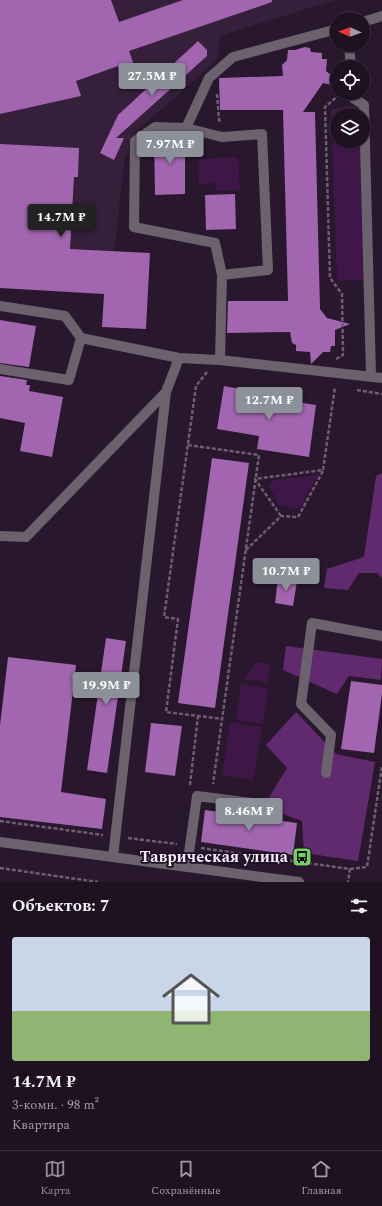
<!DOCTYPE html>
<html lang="ru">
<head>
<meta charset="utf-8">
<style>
	:root { --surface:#1f1122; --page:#271a2a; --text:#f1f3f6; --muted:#a19da5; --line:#3c3140; --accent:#8c9099 }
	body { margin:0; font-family:Spectral,serif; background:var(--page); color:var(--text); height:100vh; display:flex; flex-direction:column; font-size:15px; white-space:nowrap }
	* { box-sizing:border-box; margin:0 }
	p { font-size:13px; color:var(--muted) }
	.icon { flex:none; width:22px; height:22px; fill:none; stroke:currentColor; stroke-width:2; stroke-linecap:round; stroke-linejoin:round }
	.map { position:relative; height:882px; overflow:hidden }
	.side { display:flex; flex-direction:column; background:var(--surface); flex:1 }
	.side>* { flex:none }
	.needle { width:26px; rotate:272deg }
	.buttons { position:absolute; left:330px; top:12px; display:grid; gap:8px }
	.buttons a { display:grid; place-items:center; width:40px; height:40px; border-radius:50%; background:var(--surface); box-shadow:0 1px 3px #0004,0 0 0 1px var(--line); font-size:20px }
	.price { position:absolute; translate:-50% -34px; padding:0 9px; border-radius:4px; background:var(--accent); color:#fff; font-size:13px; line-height:26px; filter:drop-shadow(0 1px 2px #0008) }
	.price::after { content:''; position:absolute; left:50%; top:24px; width:12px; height:9px; margin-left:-6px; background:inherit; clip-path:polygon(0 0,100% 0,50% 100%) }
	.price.selected { background:#222; color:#fff }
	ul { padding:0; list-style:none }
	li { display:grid; align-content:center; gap:8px; height:212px; padding:0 12px }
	li span { display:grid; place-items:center; height:124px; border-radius:4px; color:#555 }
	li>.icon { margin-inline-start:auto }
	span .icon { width:72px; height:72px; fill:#fffc; stroke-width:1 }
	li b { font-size:17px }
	h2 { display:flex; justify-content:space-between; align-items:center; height:48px; padding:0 12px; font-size:17px }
	.tab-bar { display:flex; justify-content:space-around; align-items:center; height:56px; border-top:1px solid var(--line); background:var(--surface); font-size:11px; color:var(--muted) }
	.tab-bar a { display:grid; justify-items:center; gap:2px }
	.tab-bar .selected { color:var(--accent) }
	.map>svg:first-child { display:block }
	.built { fill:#351f3a }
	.green { fill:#3e1647 }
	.forest { fill:#61296e }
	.building { fill:#a166af }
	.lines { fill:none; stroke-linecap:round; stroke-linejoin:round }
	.path { stroke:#6e5e72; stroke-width:2.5; stroke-dasharray:4 2; stroke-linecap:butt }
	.minor { stroke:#6b626e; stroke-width:10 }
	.labels { text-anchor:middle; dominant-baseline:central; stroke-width:3.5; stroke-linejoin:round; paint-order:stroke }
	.poi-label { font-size:16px; font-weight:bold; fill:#f9edfc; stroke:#1f0e23; text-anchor:end }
</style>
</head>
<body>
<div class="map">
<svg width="382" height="882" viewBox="0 0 382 882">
	<rect width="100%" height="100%" fill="#29172d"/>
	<path class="built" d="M0,0H335L220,36L217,60L136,132L125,158L114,251L0,245Z"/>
	<path class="green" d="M331,109H359V115H337V141H360L364,280L337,281Z
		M238,157L240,190L216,191L215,183L199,184L198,159Z
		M318,475L299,509L278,505L269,485L273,480Z
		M257,662L270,664L267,683L244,679Z
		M241,684L268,688L263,724L236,720Z
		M230,722L262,727L253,780L222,775Z"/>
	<path class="forest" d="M382,473V578L377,573H359L348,590L324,588L327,569L364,557L376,476Z
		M286,646L382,659L381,680L349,676L337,694L283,670Z
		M296,712L336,754L375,762L358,861L304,853L302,821L263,807L287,768L266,745Z"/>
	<path class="building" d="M0,0H111L119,22L183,0H272V2L129,51L138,76L124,81L118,66L76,81L81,96L0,114Z
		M198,41L207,50V56L116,138H124L114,160L100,153L118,115Z
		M305,47L310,48L311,52L322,53V59H327L326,71L337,80V86L323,83L303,112H315L320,309L327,318L350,324L335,330V346H331L330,352H323L311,364L310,352L296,351V345L292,343L290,332L227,333L228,301H288L283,110H220L219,78L283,76L282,65L287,60L288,50H295Z
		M185,136V194L155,195L154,137Z
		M0,144L79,148L78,177H74L70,249L150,253L146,329L102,327L104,294L0,288Z
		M235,194L236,229L206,230L205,195Z
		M0,320L36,326L29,367L0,363Z
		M0,376L27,380L26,385H30L29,391L63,397L52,457L20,451L25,423L0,418Z
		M224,386L250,391L249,395L316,405L309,457L257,449L259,436L217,429Z
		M212,458L249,463L215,708L178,703Z
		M278,578L297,581L293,606L275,603Z
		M106,638L126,641L107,773L87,770Z
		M8,657L76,665L61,792L106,799L102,829L0,817V725Z
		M351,681L382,685V694L374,753L341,749Z
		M151,723L182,726L175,776L145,772Z
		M205,810L297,823L293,855L201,842Z"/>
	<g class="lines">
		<path class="path" d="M217,94L219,120L222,123
			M336,359L343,355L342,294L330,278L325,107L340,94
			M207,372L196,386L164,617L178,619L166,712L222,719
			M357,390L382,394
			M188,445L259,455L213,784
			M281,516L255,479L323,470L335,387
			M246,550L281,516L298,517L323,471
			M190,785L198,716
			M0,821L103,835
			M128,838L177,844
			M201,848L350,869L348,882
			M0,868L98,882
			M350,869L367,867L382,766"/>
		<path class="minor" d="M363,22L382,16
			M349,45L351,67
			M353,93V98L364,105L371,376
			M186,128L209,78L233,57L337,29
			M222,275L268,270L262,134L222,137L186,128L155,127L135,141L134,227L215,243L222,275L220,360L382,378
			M0,306L65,316L81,338L179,358
			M0,369L69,380L81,338
			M0,536L26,537L166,392L179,358L220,360
			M326,773L331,735L301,704L312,623L382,636
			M0,842L299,882
			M113,857L166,392
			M187,867L197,796L252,803"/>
	</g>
	<defs>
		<symbol id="bus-square" viewBox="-11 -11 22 22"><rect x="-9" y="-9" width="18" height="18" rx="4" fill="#73d25d" stroke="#1f0e23"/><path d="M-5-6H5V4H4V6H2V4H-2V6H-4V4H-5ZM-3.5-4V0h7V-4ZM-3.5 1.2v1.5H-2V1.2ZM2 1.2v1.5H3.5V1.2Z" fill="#111"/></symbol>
	</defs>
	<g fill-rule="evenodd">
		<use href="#bus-square" x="291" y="846" width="22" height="22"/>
	</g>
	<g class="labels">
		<g class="poi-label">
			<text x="288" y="857">Таврическая улица</text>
		</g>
	</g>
</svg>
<div class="buttons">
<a><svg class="needle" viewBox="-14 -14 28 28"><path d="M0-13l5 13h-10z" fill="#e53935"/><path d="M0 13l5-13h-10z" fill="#a19da5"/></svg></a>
<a><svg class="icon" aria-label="locate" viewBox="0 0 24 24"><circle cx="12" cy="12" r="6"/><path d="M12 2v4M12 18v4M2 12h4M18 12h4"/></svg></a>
<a><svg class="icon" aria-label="layers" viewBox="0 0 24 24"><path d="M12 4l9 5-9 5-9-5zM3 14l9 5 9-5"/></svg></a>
</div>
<b class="price" style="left:152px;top:97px">27.5M ₽</b>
<b class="price" style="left:170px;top:165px">7.97M ₽</b>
<b class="price selected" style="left:61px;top:238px">14.7M ₽</b>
<b class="price" style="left:269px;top:421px">12.7M ₽</b>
<b class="price" style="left:286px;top:592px">10.7M ₽</b>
<b class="price" style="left:106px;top:706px">19.9M ₽</b>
<b class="price" style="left:249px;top:832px">8.46M ₽</b>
</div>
<section class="side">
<h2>Объектов: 7<svg class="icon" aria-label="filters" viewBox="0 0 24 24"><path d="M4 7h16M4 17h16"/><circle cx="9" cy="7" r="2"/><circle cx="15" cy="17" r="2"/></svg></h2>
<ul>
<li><span style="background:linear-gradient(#c9d6e8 60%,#8fb573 0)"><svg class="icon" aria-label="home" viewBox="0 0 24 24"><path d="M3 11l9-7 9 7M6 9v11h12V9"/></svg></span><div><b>14.7M ₽</b><p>3-комн. · 98 m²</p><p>Квартира</p></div></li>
</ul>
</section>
<nav class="tab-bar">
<a class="selected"><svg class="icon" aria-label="map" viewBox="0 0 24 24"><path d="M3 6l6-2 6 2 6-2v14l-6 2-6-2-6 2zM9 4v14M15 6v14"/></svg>Карта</a>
<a><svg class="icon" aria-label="saved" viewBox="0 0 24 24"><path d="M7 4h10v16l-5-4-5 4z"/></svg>Сохранённые</a>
<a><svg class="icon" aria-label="home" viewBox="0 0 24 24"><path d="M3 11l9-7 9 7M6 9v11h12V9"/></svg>Главная</a>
</nav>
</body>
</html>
